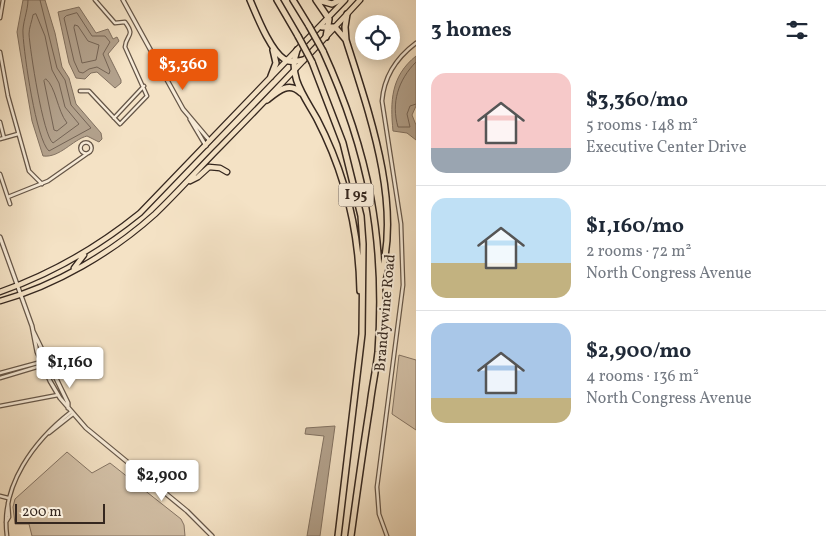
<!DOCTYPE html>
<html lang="en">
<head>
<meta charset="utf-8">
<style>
	:root { --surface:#fff; --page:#f6f6f7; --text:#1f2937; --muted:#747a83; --line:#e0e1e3; --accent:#ea580c }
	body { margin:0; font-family:Vollkorn,serif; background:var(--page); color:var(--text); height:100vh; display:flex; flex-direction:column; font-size:19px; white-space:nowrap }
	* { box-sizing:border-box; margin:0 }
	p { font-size:16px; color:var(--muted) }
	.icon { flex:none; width:28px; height:28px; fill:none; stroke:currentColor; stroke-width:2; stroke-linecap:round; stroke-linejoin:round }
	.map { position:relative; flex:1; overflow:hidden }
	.panel { display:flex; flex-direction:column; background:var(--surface); width:410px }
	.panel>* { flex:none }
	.buttons { position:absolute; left:355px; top:15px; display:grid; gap:10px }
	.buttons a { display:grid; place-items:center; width:45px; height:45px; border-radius:50%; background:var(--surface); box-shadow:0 2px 12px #0003; font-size:25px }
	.scale { position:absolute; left:15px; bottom:12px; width:90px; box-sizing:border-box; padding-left:5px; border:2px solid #35271f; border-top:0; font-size:14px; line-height:18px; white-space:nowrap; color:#35271f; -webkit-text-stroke:4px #f8ecd9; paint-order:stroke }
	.price { position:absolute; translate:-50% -42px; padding:0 11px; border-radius:5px; background:#fff; color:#222; font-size:16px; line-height:32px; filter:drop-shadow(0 1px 2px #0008) }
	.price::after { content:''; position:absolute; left:50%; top:30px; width:15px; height:11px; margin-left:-8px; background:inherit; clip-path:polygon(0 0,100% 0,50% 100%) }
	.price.selected { background:var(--accent); color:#fff }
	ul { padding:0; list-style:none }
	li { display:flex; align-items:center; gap:15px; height:125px; padding:0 15px }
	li+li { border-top:1px solid var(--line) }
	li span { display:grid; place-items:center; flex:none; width:140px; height:100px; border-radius:15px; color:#555 }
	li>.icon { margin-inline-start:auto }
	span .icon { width:60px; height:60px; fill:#fffc; stroke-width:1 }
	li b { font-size:21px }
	h2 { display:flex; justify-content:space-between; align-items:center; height:60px; padding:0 15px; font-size:21px }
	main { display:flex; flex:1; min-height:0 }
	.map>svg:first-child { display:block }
	.green { fill:#d4c2a9; stroke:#847464 }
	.water { fill:#b3a28d; stroke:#817161 }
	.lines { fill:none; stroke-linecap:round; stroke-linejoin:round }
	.shore { stroke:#746456; stroke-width:1 }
	.minor-casing { stroke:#655648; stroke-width:5 }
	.tertiary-casing { stroke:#655648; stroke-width:5.5 }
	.primary-casing { stroke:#35271f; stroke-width:7 }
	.motorway-casing { stroke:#35271f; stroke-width:8 }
	.minor { stroke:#f8ecd9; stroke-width:2.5 }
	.tertiary { stroke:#f8ecd9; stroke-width:3 }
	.primary { stroke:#f4e2c5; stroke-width:4.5 }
	.motorway { stroke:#f4e2c5; stroke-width:5 }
	.motorway-bridge-casing { stroke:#35271f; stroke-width:8; stroke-linecap:butt }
	.motorway-bridge { stroke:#f4e2c5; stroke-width:5 }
	.labels { text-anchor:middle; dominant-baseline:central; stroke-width:4; stroke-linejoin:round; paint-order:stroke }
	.shield { fill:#f8ecd9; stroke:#706257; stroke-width:1 }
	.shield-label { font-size:14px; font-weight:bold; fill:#35271f }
	.street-label { font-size:15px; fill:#35271f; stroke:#f8ecd9 }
</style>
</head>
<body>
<main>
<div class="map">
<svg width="416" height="536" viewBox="0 0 416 536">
	<rect width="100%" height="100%" fill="#f4e2c5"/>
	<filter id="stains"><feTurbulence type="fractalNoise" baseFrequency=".004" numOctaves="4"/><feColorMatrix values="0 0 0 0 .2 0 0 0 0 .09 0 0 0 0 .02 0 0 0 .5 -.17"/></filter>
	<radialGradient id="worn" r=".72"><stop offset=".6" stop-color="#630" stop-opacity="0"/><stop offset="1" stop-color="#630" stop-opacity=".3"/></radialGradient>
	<path class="green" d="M399,355L416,360V430L392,414Z
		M67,452L92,473L110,463L181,519L184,525L185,536H32L29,524H15L13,507L15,499Z"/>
	<path class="water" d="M23,0H45L55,33L62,67L69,78L76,104L101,133L102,139L99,142L87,136C72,140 60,158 43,156L32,121L20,51L17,32Z
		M79,7L96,33L108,29L113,39L117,37L119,41L108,54L121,80V83L115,88L97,72L91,73L85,79L76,78L69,63L58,12Z
		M416,56V106L412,115L416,125V140L407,133L393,131C390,101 391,76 416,56Z
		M335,426L320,536H307L324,436L305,434L306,428Z"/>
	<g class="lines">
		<path class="shore" d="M28,0C28,11 22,24 23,34C24,54 36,140 49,151L91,128L71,105L65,80L57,68L40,0
			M77,13L92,36H105L110,42L103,54L110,71L109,74L97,67L89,69L83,73L79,72L74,61L64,18L66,16Z
			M36,14L45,36L52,70L59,83L65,107L79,124L53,143C43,136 30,50 29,34C29,28 32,21 33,15Z
			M75,25L78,26L88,41L99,45L96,60L82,63L74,28Z
			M416,62C398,80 391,103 398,127H410L407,114L410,106L416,104
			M46,79C56,87 57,110 67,123L57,131L54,130L44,81Z"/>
		<defs>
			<path id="minor" d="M0,18L3,0
				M0,52L8,96L29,171L42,184
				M80,91H89L120,124L147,96L125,47C126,34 136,37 125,22L115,23L95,0
				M114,118L144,86
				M0,122L4,138
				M0,139L18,134
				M80.5 148a5.5 5.5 0 1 1 11 0a5.5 5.5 0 1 1-11 0Z
				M0,174L10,204
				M8,197L48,181L88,153
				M0,373L41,362
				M0,378L40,366L44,368
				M0,406L58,395
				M49,433L73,414
				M0,496L8,498
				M6,522L9,517L8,503
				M7,536C0,485 35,440 71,412
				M387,536L379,514L377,487L403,285L401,224L382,101C384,76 396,58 416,43"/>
			<path id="tertiary" d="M123,0L183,109L210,141
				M190,119L206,146
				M0,237L32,326L37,352L50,381L60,398L86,428L187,511L212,536
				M33,331L68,403V408"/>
			<path id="primary" d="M190,181L198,177L209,167L220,168L227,172
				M74,268L84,255
				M0,292C51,274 98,247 140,213L345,0
				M0,301C55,286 113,252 155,214C178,192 199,168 221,146C268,98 315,49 360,0"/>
			<path id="motorway" d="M250,0C257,16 270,50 284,59C289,63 297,61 303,60
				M277,0L298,36
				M293,0L309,26
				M316,0L329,19L326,37
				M318,0L332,4L340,0
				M347,14L345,27L346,40C368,110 403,205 380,278
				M322,27H335L346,40
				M297,50C287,76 305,97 317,119C345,173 359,231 360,291
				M323,51C369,152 386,241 378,352C376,370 372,387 370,405C363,449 357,492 351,536
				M312,62L343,143L361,216L363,244L362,334L338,536
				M271,76L276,63L273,50
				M267,100C278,91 289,81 301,93"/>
		</defs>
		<use href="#minor" class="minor-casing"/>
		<use href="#tertiary" class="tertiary-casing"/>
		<use href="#primary" class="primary-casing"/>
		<use href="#motorway" class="motorway-casing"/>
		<use href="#minor" class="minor"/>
		<use href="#tertiary" class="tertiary"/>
		<use href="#primary" class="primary"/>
		<use href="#motorway" class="motorway"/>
		<defs>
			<path id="motorway-bridge" d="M309,26L323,51
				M298,36L312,62"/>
		</defs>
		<use href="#motorway-bridge" class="motorway-bridge-casing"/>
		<use href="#motorway-bridge" class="motorway-bridge"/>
	</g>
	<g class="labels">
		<rect class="shield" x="338.5" y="183.5" width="35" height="23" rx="4"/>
		<g class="shield-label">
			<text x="356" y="195">I 95</text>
		</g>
		<g class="street-label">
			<text transform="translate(386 313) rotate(-85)">Brandywine Road</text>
		</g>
	</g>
	<rect width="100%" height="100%" filter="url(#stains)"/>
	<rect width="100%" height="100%" fill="url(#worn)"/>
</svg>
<div class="buttons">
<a><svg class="icon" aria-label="locate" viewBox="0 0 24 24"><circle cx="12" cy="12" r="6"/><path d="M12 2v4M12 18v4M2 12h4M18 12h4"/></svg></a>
</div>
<div class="scale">200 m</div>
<b class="price selected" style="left:183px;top:91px">$3,360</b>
<b class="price" style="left:70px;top:389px">$1,160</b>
<b class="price" style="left:162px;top:502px">$2,900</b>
</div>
<section class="panel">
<h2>3 homes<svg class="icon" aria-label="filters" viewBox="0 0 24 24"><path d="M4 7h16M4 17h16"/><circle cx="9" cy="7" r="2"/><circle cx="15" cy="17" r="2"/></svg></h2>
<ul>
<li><span style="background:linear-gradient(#f6c9c9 75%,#9aa5b1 0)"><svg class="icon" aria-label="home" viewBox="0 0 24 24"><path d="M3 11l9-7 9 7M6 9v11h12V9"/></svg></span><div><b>$3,360/mo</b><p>5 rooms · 148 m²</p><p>Executive Center Drive</p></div></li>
<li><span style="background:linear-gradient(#bfe0f5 65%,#c2b280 0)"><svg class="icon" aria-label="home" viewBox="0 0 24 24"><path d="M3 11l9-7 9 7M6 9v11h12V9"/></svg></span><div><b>$1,160/mo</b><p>2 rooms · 72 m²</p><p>North Congress Avenue</p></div></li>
<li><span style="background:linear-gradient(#a9c7e8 75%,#c2b280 0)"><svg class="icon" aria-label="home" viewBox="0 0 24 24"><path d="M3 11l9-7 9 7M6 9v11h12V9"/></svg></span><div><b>$2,900/mo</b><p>4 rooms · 136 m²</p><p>North Congress Avenue</p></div></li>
</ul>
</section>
</main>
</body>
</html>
